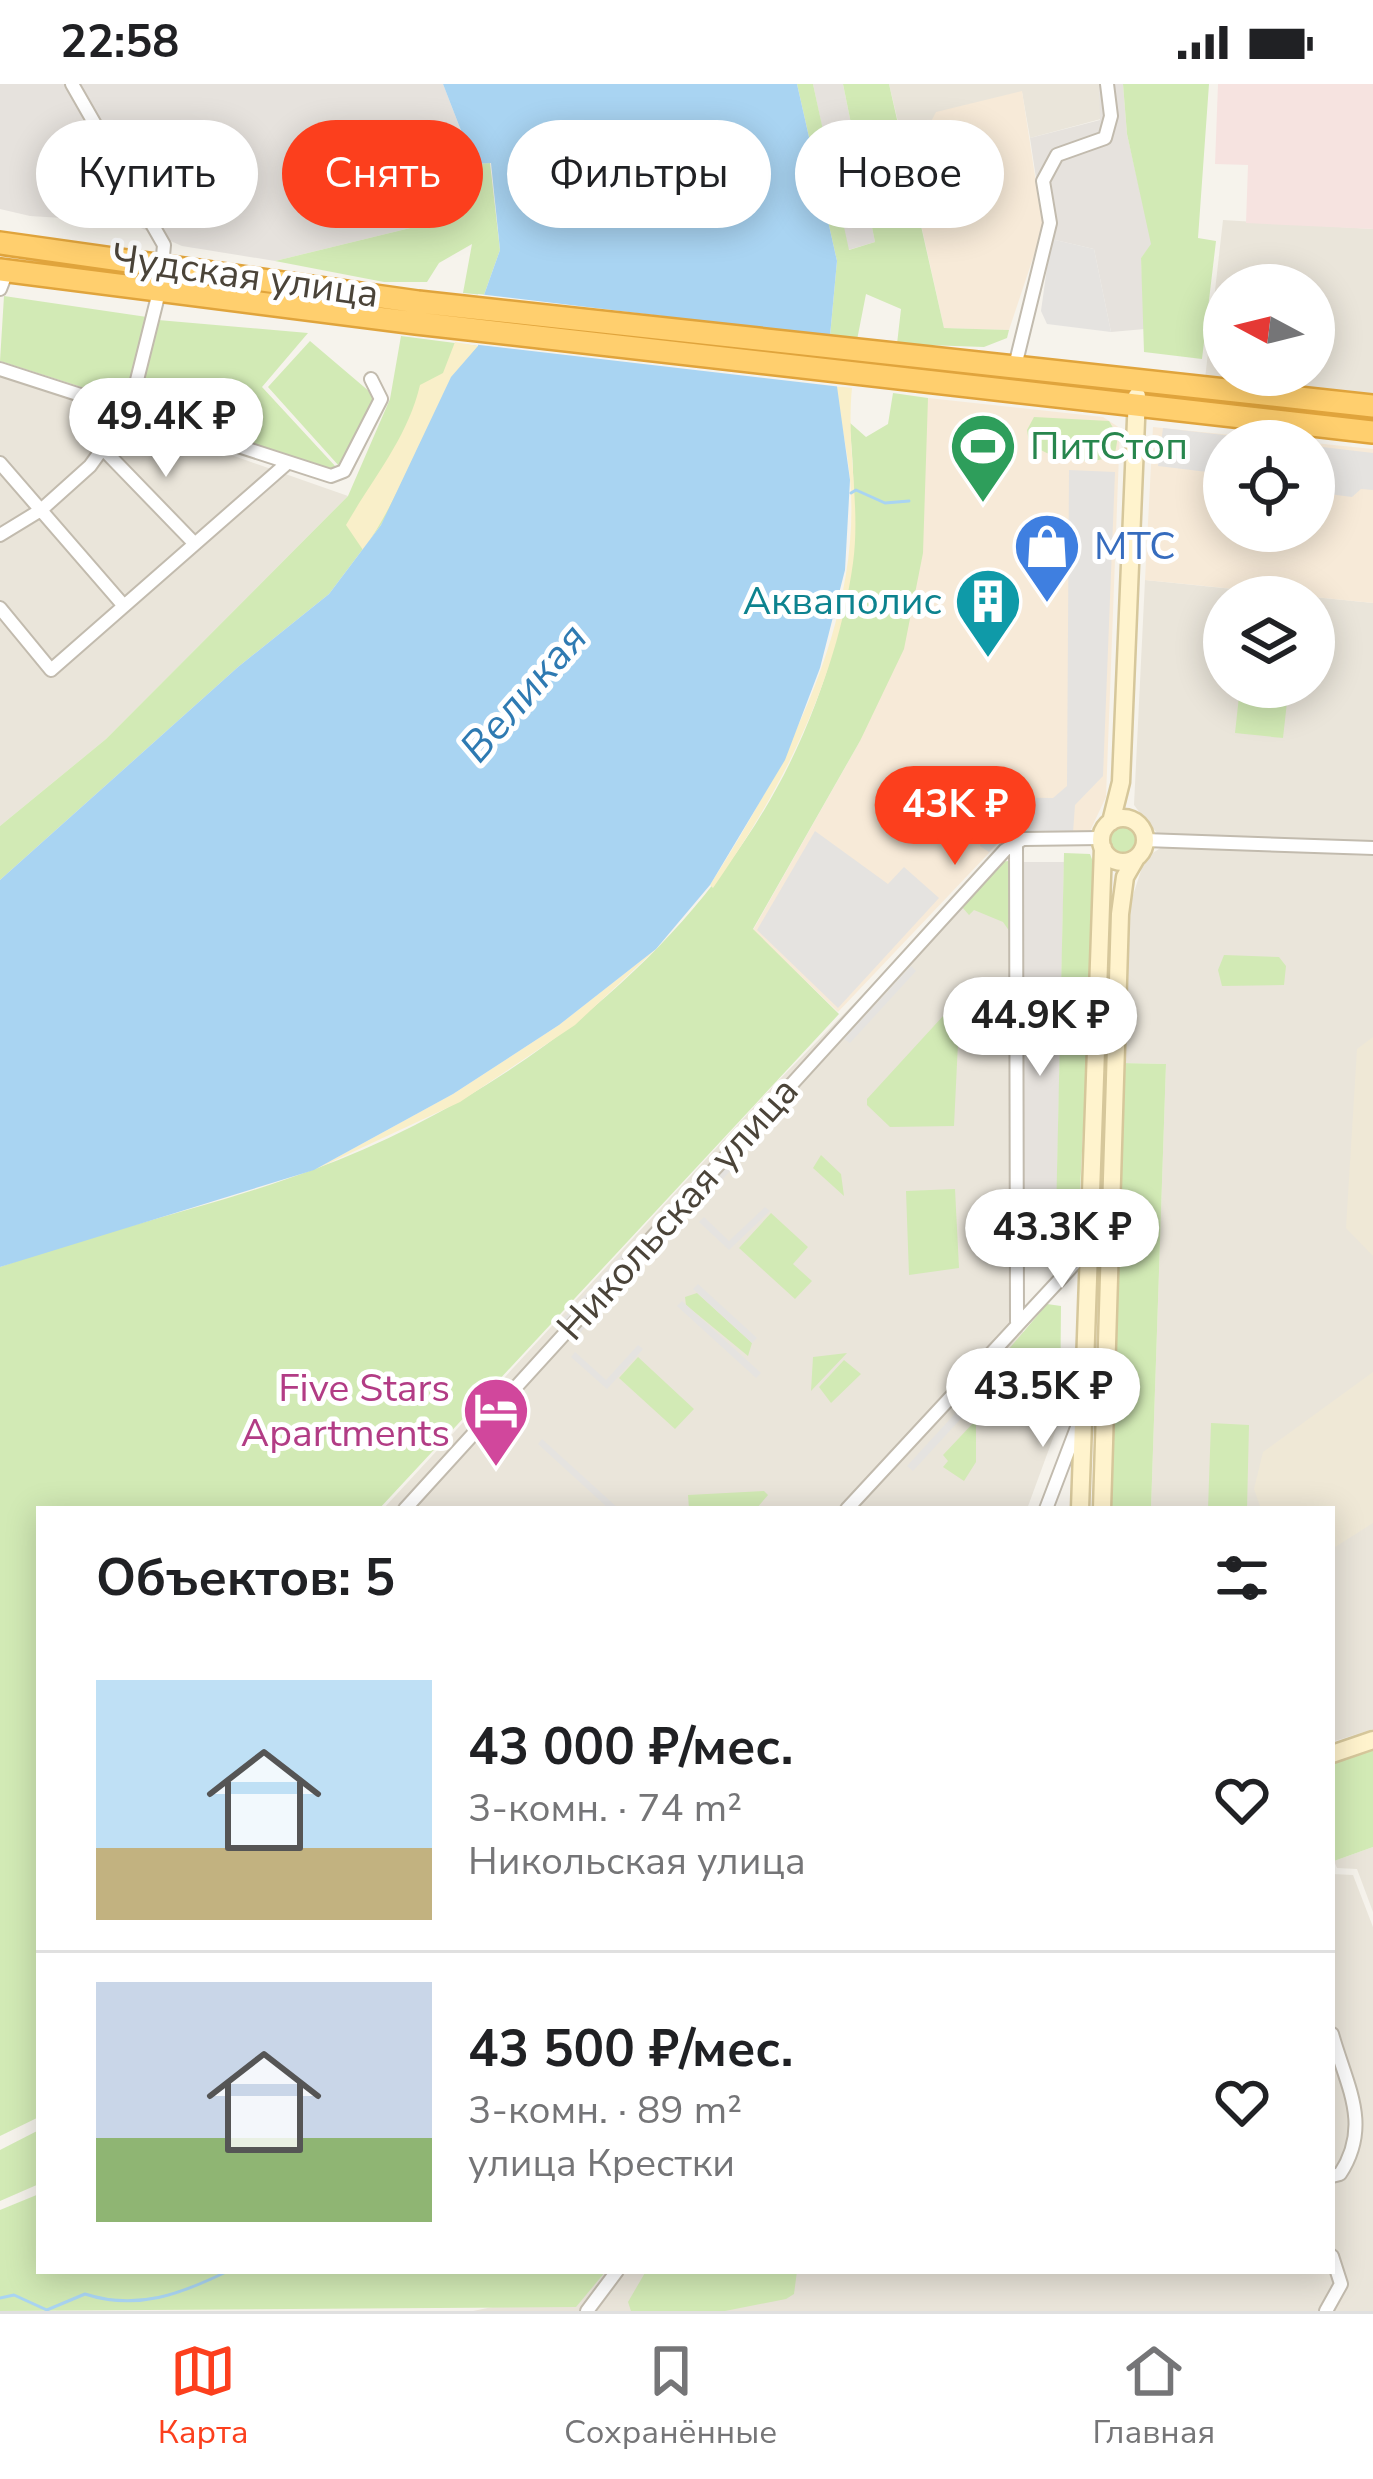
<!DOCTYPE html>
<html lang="ru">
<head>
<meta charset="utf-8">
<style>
	:root { --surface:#fff; --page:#f2f2f2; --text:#202124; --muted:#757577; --line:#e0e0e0; --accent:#fc3f1d }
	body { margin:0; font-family:"Nunito Sans",sans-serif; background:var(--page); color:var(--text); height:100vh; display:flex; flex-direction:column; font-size:45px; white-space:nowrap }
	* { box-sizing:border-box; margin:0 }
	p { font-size:39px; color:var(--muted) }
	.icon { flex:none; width:66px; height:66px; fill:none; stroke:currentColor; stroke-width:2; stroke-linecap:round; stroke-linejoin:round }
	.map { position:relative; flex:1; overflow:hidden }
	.side { position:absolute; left:36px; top:1422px; width:1299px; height:768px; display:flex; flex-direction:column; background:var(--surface); border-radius:0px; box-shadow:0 6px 30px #0003 }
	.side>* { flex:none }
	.top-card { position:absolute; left:36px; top:36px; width:1302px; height:108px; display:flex; gap:24px }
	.needle { width:78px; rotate:277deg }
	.tools { position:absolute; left:1203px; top:180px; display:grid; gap:24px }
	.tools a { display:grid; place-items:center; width:132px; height:132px; border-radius:50%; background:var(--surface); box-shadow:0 6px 30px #0003; font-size:60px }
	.price { position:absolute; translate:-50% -102px; padding:0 27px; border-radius:42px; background:#fff; color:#222; font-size:39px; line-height:78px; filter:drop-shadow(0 3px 6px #0008) }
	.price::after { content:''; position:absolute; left:50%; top:72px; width:36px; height:27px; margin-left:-18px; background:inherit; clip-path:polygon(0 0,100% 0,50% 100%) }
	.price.selected { background:var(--accent); color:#fff }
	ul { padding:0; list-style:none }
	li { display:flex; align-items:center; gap:36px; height:300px; padding:0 60px }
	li+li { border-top:3px solid var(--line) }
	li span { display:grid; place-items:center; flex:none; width:336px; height:240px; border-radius:0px; color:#555 }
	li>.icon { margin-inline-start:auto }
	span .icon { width:144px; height:144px; fill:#fffc; stroke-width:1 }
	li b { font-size:51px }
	h2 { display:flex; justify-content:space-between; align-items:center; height:144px; padding:0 60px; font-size:51px }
	.pill { padding:0 42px; border-radius:54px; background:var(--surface); box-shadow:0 6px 30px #0003; font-size:42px; line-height:108px }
	.pill.selected { background:var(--accent); color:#fff }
	.status { display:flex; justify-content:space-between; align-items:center; height:84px; padding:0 60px; background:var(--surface); direction:ltr }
	.status svg { height:33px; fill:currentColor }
	.menu { display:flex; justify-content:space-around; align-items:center; height:168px; border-top:3px solid var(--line); background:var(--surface); font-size:33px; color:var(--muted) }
	.menu a { display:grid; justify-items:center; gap:6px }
	.menu .selected { color:var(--accent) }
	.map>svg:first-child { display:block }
	.residential { fill:#eae5da; fill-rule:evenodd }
	.commercial { fill:#f7ead8 }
	.industrial { fill:#e6e2dd }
	.education { fill:#efe8d6 }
	.medical { fill:#f6e3e0 }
	.green { fill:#d2eab5 }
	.sand { fill:#f9efc9 }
	.parking { fill:#e5e3e0 }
	.water { fill:#a9d4f2 }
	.pier { fill:#f6f3ec }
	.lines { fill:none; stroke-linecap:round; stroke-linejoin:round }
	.stream { stroke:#a9d4f2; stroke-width:3 }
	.street-casing { stroke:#c2bbae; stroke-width:16 }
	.secondary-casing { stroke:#d6c79b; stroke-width:21 }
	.highway-casing { stroke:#e0a43c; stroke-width:26 }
	.street { stroke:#fff; stroke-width:12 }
	.secondary { stroke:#fff3cd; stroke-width:16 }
	.highway { stroke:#ffcf6e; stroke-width:21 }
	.labels { text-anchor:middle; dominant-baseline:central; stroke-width:10; stroke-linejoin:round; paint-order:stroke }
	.street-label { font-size:39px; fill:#4b4439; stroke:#fff }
	.leisure-label { font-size:39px; fill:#27864d; stroke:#fff; text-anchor:start }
	.shop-label { font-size:39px; fill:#366cbe; stroke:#fff; text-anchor:start }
	.culture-label { font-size:39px; fill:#0d838f; stroke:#fff; text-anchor:end }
	.hotel-label { font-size:39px; fill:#b23c85; stroke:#fff; text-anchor:end }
	.water-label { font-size:42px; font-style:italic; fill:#2e7ab2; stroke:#fff }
</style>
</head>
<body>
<div class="status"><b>22:58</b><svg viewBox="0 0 49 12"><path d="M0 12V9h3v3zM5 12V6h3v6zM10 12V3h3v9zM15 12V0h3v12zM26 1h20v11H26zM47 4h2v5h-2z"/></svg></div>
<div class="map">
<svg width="1373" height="2227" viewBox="0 0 1373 2227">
	<rect width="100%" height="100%" fill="#f6f3ec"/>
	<path class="residential" d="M889,0H1099L1101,35L1030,54L1022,8L903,59Z
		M1223,136L1373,145V314L1205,295ZM1224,201H1314V291H1224Z
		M0,290L348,412L106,655L0,742Z
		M1145,496L1311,513H1224V603H1314V513L1373,519V757L1160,752L1146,737L1134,721Z
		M1162,763L1373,772V1645L1332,1658V1425H1151L1166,980L1121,979L1128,827L1145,774Z
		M990,781L1013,784L1018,1244L1025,1249L992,1285L1006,1299L1001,1334L1060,1335L1027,1425H383L778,997Z
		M1373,1763V1828L1357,1785L1337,1784L1334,1777Z
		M1332,1790L1353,1791L1373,1843V2227H473L507,2220L575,2223L606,2187H1332Z"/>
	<path class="commercial" d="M1022,7L1043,144L1009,246L944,244L903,59L923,53L936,28Z
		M928,314L1103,333L1120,344L1106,713L1090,747L1006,751L838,928L753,846L860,657Z
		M1153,343L1289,357H1224V447H1314V359L1373,365V519L1145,496Z"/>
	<path class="industrial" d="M0,0H443L474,80L439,137L275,177L182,162L127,138L30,132L0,125Z
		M813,0H843L875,158L848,166Z
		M1099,0H1123L1127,50L1152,160L1141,174L1145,245L1111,248L1094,165L1051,155L1043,141L1030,54L1100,36Z
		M1023,778H1064L1056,1147L1019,1145Z"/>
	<path class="education" d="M1373,953V1172L1346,1144L1357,965Z
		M1373,1288V1439L1332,1465V1425H1261L1254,1405L1263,1368Z"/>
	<path class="medical" d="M1218,0H1373V145L1246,139L1248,81L1215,80Z"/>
	<path class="green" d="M797,0H813L849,166L875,158L843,0H889L944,244L1009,246L1007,254L984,263L897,260L901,225L866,210L857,256L830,252L837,177Z
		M1123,0H1209L1198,154L1216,157L1202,275L1144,268L1141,174L1151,160L1127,50Z
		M490,79L500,166L484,211L463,209L472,160L439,179L427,198H384L275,177L439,137L474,80Z
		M4,212L147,233L125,317L0,277Z
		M158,236L308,249L262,303L336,383L326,390L135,328Z
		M401,252L478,262L381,441L329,510L238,583L0,796V742L106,655L348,412L390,315Z
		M310,257L377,314L339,382L268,303Z
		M893,309L928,314L923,469L904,565L860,657L753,845L839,930L379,1425H39V2033L0,2052V1183C102,1146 210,1124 312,1086C623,971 892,688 849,338L866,353L888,340Z
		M1034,333L1109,337L1118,352L1115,370C1094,384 1047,375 1029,358L1027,346Z
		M1240,603L1288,609L1283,654L1235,649Z
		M1107 756a16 16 0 1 1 32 0a16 16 0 1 1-32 0Z
		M1064,769L1090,770L1096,786L1078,1147L1055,1177Z
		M1008,777L1013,780L1012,851L1003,838L974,826L969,831L962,823L1001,778Z
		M1224,871L1279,873L1286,882L1284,901L1222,902L1218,886Z
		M944,931L959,938L954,1042L890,1043L867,1021V1015Z
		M1121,979L1166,980L1151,1425H1101Z
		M821,1071L841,1090L844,1112L813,1084Z
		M955,1105L959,1184L909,1191L906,1107Z
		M771,1129L808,1163L793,1180L812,1197L795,1215L739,1164Z
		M697,1209L752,1259L748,1272L686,1221L685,1213Z
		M1047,1220L1061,1222L1060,1335L1001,1334L1006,1299L992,1285Z
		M847,1269L811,1307L813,1273Z
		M638,1273L694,1325L675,1345L619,1294Z
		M844,1276L861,1290L831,1319L819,1303Z
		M976,1336V1378L964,1397L943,1383L948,1377L943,1371Z
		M1211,1339L1249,1341L1247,1425H1208Z
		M764,1407L768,1411L756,1425H689L688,1411Z
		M1373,1665V1763L1334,1777L1332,1677Z
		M39,2046V2100L0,2117V2066Z
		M39,2110V2187H606L576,2223L0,2227V2126Z
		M646,2187H797L794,2210L786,2215L725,2227H631L628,2218Z"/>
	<path class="sand" d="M455,258L478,262C427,323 409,402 363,466L346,441C373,394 408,353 420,301L443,289Z
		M835,302L852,304C846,362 861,420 853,479C836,600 782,705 713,804L710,801C784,685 863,537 850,394C847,364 840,333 835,302Z
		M656,865L575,941L460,1018L314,1086L453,1010L559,941Z"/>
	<path class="parking" d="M1051,155L1094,165L1111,248L1047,240L1041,227Z
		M1163,344L1249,354L1271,357H1224V390L1158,382Z
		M1314,362L1373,369V406L1361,405L1352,413L1314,408Z
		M1069,386L1115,388L1103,692L1075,721L1073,749H1006L989,768L980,762L991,713L1053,714L1067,702Z
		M815,747L888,800L904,783L939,814L838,924L757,846Z
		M911,882L916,887L850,959L844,955Z
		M766,1038L771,1042L711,1108L706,1104Z
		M765,1123L770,1127L729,1166L699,1138L704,1133L729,1157Z
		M637,1154L642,1158L565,1242L560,1238Z
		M649,1165L653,1169L580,1249L576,1245Z
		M698,1200L757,1254L752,1259L693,1205Z
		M682,1217L761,1289L756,1294L677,1222Z
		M638,1261L643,1265L607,1305L571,1273L575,1268L606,1296Z
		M983,1299L989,1304L913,1387L907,1382Z
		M542,1355L619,1425H609L538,1360Z"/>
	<path class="water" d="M443,0H797L837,177L830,252L850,396L845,486L820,584L785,676L710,801L656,865L559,941L453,1010L314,1086L0,1183V796L238,583L329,510L381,441L451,293L478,262L484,211L500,166L491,79L474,80Z"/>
	<path class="pier" d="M478,210L836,253L842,303L471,260Z"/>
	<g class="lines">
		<path class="stream" d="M851,409L856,406L885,419L909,417
			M0,2214L14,2211L47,2226L85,2210C137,2227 181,2210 228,2187"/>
		<defs>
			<path id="street" d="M0,205L7,187
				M1015,282L1050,139L1043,97L1057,71L1105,54L1111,32L1107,0
				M0,285L331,392L344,387L381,315L371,295
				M103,365L195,460
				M0,379L124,522
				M0,451L41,426L90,382L129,328L160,204L164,161L72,0
				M0,524L51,586L285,381
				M1145,756L1373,764
				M1016,757L1017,1238
				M405,1425L1005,766L1023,755L1101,754
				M847,1425L1090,1163
				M1046,1425L1081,1333
				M1332,1950C1347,2003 1372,2041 1340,2090L1332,2092
				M587,2227L617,2187
				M1326,2227L1341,2200L1332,2172"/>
			<path id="secondary" d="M1101 756a22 22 0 1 1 44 0a22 22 0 1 1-44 0Z
				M1111,738L1121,698L1137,312
				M1080,1425L1103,764
				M1102,1425L1120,830L1125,793L1136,774
				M1332,1670L1373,1656"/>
			<path id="highway" d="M0,159L418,218L1373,322
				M0,186L416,239L1373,348"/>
		</defs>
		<use href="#street" class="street-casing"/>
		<use href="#secondary" class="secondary-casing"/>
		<use href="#highway" class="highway-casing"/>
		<use href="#street" class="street"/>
		<use href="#secondary" class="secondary"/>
		<use href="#highway" class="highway"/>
	</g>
	<defs>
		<symbol id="stadium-pin" viewBox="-11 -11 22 30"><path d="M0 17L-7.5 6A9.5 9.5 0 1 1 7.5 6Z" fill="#2e9e5b" stroke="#fff"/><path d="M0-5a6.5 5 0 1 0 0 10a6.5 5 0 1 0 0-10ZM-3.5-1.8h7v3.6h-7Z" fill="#fff"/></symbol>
		<symbol id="shop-pin" viewBox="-11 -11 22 30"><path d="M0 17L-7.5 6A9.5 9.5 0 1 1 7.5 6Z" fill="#3f7fe0" stroke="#fff"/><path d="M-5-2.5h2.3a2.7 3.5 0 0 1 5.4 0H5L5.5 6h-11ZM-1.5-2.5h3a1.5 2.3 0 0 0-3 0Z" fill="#fff"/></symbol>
		<symbol id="building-pin" viewBox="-11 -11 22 30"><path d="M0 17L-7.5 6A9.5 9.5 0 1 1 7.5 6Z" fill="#0f9aa8" stroke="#fff"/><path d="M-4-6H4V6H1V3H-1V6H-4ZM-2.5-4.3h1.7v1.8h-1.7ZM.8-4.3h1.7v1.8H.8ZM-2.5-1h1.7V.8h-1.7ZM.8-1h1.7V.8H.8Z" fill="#fff"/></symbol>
		<symbol id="hotel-pin" viewBox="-11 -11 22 30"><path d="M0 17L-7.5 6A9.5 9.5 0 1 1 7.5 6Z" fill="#d1479c" stroke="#fff"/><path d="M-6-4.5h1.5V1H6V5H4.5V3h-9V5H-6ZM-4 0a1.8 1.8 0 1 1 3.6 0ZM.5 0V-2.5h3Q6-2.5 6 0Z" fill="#fff"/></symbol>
	</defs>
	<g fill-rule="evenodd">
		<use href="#stadium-pin" x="945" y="324" width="76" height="104"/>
		<use href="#shop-pin" x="1009" y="424" width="76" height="104"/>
		<use href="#building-pin" x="950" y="479" width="76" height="104"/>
		<use href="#hotel-pin" x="458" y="1288" width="76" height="104"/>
	</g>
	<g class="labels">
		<g class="street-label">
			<text transform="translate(245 192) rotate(8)">Чудская улица</text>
			<text transform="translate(678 1125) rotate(-48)">Никольская улица</text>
		</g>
		<g class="leisure-label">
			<text x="1030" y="362">ПитСтоп</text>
		</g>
		<g class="shop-label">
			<text x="1094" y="462">МТС</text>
		</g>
		<g class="culture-label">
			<text x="942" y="517">Акваполис</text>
		</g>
		<g class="hotel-label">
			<text x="450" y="1304">Five Stars<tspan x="450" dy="45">Apartments</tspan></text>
		</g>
		<g class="water-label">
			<text transform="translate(524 609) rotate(-49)">Великая</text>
		</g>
	</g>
</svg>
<div class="tools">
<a><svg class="needle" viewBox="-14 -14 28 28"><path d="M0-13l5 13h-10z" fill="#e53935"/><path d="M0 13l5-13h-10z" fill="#757577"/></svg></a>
<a><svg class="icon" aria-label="locate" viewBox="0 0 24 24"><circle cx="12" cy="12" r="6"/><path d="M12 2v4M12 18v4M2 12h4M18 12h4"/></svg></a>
<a><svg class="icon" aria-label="layers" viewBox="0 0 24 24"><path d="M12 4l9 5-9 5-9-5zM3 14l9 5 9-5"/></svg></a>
</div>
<b class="price" style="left:166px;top:396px">49.4K ₽</b>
<b class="price selected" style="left:955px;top:784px">43K ₽</b>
<b class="price" style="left:1040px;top:995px">44.9K ₽</b>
<b class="price" style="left:1062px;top:1207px">43.3K ₽</b>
<b class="price" style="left:1043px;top:1366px">43.5K ₽</b>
<div class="top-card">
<a class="pill">Купить</a>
<a class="pill selected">Снять</a>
<a class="pill">Фильтры</a>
<a class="pill">Новое</a>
</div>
<section class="side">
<h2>Объектов: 5<svg class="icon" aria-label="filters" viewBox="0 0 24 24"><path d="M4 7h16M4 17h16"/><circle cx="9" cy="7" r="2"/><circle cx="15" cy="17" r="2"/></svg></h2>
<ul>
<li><span style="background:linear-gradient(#bfe0f5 70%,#c2b280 0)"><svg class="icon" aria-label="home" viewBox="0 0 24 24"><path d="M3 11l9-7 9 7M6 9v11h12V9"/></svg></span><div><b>43 000 ₽/мес.</b><p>3-комн. · 74 m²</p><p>Никольская улица</p></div><svg class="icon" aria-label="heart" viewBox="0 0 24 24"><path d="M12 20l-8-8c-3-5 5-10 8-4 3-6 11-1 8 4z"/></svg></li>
<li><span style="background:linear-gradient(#c9d6e8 65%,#8fb573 0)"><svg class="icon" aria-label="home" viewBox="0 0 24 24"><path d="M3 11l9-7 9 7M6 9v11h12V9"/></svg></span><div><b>43 500 ₽/мес.</b><p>3-комн. · 89 m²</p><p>улица Крестки</p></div><svg class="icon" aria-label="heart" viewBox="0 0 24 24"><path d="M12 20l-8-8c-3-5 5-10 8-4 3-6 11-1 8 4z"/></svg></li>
</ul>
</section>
</div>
<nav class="menu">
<a class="selected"><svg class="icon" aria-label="map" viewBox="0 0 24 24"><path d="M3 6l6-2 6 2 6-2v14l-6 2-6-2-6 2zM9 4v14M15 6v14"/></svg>Карта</a>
<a><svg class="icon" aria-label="saved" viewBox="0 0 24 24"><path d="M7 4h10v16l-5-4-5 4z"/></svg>Сохранённые</a>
<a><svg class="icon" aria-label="home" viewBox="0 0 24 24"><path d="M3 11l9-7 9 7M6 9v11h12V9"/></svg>Главная</a>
</nav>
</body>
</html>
